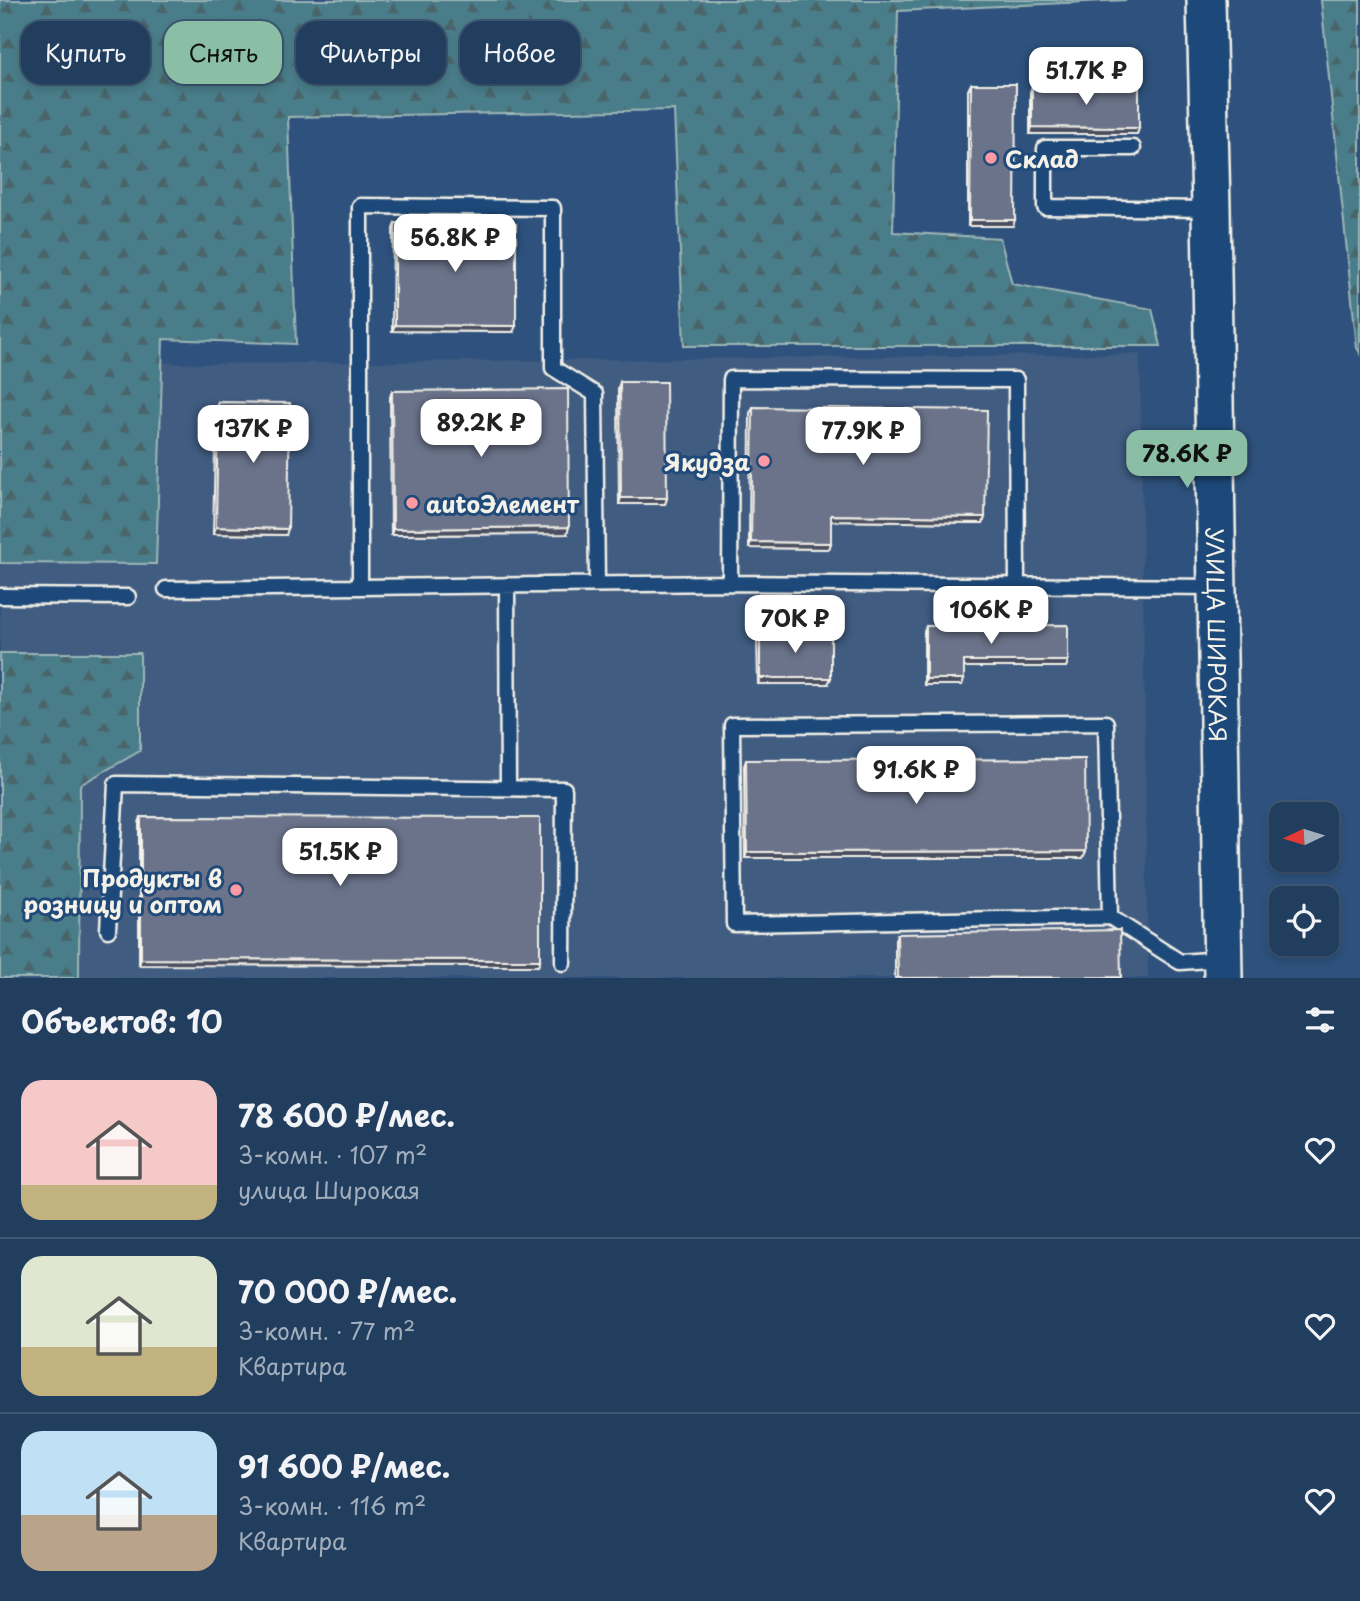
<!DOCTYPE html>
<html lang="ru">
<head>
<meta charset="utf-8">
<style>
	:root { --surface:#223e5e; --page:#2e4967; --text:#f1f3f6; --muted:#a2aebc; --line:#3f5773; --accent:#8abfa5 }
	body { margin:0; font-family:"Playpen Sans",sans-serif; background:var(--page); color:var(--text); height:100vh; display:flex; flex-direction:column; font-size:26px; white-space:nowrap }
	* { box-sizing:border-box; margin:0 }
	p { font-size:23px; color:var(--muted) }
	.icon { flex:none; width:38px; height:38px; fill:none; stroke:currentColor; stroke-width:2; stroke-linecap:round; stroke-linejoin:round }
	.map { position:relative; height:978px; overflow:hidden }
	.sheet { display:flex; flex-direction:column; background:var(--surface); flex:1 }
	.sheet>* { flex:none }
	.top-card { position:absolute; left:21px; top:21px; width:700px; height:63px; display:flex; gap:14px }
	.needle { width:46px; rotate:266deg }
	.controls { position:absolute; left:1269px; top:802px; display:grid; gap:14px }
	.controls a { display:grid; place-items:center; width:70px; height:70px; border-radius:14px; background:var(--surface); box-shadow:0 4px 10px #0003,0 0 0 2px var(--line); font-size:35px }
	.price { position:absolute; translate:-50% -60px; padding:0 16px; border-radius:14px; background:#fff; color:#222; font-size:23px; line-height:46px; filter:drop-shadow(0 2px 4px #0008) }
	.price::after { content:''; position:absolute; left:50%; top:42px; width:21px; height:16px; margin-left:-10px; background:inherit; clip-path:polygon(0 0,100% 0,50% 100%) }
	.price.on { background:var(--accent); color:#111 }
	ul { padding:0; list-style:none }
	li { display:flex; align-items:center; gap:21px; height:175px; padding:0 21px }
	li+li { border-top:2px solid var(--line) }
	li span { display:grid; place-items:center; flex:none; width:196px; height:140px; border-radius:21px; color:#555 }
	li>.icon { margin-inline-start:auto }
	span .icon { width:84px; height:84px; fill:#fffc; stroke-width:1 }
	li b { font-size:30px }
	h2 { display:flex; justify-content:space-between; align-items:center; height:84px; padding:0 21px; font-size:30px }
	.pill { padding:0 24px; border-radius:21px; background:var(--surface); box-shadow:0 4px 10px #0003,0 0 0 2px var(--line); font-size:24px; line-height:63px }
	.pill.on { background:var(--accent); color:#111 }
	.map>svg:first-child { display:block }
	.built { fill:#405c81 }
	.forest { fill:url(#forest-firs); stroke:#9fb7b8; stroke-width:2 }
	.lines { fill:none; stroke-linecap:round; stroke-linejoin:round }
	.lane-casing { stroke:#f4f1e8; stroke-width:19 }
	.secondary-casing { stroke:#f4f1e8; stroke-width:42 }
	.lane { stroke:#1f4a7a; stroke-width:14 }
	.secondary { stroke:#1f4a7a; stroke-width:37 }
	.wall { fill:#5b6377; stroke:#f4f1e8; stroke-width:2 }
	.shaded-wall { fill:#4a5061; stroke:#f4f1e8; stroke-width:2 }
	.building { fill:#6a738a; stroke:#f4f1e8; stroke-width:2 }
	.poi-dot { fill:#ff9aa2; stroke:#1f4a7a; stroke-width:2.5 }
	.labels { text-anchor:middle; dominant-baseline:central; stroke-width:6; stroke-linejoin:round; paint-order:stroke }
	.poi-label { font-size:23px; font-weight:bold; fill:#f4f1e8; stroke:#1f4a7a; text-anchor:start }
	.street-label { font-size:23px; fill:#f4f1e8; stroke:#1f4a7a }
</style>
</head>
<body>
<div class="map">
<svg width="1360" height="978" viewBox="0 0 1360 978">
	<defs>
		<pattern id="forest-firs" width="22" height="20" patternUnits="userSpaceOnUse" patternTransform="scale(1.75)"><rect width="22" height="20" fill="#4a7d89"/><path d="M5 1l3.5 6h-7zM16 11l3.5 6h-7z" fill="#4a656b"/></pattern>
	</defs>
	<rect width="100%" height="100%" fill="#2e527d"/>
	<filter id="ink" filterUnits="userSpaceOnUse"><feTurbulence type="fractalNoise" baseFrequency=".0143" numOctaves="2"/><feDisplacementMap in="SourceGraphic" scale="14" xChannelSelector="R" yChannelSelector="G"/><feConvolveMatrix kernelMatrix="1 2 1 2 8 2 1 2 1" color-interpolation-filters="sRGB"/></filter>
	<g filter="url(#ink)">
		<path class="built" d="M1140,354L1148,978H0V355L197,364Z"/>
		<path class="forest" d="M0,0H1126L898,11L893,232L1000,238L1012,284L1152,309L1161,346H684L674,110L288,117L296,344L163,339L156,564L0,563Z
			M1321,0H1360V353L1357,348Z
			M0,653H140V751L80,785L79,978H0Z"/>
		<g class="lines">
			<defs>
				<path id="lane" d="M1133,148H1045V207L1210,209
					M507,585L508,788
					M1017,585L1016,380L731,379L730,583L1216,587
					M360,587V206L553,208V368L595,394L597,584
					M166,589L730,583
					M0,596L128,597
					M1110,917L1106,723L732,725L734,924L1110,917L1180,962L1222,959
					M108,930L116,784L564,789L563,963"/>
				<g id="secondary">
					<path id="s1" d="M1206,0L1211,208L1223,978"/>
				</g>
			</defs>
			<use href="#lane" class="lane-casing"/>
			<use href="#secondary" class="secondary-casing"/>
			<use href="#lane" class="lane"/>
			<use href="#secondary" class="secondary"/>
		</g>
		<path class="wall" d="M971,84L1013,226H968V90Z
			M1032,86L1139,128L1137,134H1030V92Z
			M395,223L513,332L392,331L393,229Z
			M620,382L667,498L665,504H619L618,388Z
			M392,391L567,534L391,535L390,397Z
			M218,402L286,535L213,534L216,408Z
			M753,407L985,517L983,523L831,521V543L829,549L749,548L750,413Z
			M926,626L1068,661L1066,667H964L962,685H924V632Z
			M760,632L828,684H758L757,638Z
			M746,760L1083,858H745L744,766Z
			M141,817L540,960L538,966L139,965V823Z
			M897,934L1121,978H895V940Z"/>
		<path class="shaded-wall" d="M1032,127L1139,128L1137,134H1030Z
			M970,220H1015L1013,226H968Z
			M395,325L516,326L513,332L392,331Z
			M621,498H667L665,504H619Z
			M831,515L985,517L983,523L829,521Z
			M216,527L288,529L286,535L213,534Z
			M569,527L567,534L391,535L393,529Z
			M751,542L831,543L829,549L749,548Z
			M964,661H1068L1066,667H962Z
			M760,678H831L828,684H758Z
			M926,679H964L962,685H924Z
			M1086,851L1083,858H745L747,852Z
			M141,959L540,960L538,966L139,965Z"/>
		<path class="building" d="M971,84H1016L1015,220H970Z
			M1032,86H1139V128L1032,127Z
			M395,223L516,224V326L395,325Z
			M620,382H666L667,498H621Z
			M568,389L569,527L393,529L392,391Z
			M218,402L290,403L288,529L216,527Z
			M753,407L987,410L985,517L831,515V543L751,542Z
			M1068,625V661H964V679H926V626Z
			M760,632H831V678H760Z
			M1085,759L1086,851L747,852L746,760Z
			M141,817L540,818V960L141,959Z
			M1120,930L1121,977L898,978L897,934Z"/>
	</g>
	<g class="poi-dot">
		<circle cx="991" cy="158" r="7"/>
		<circle cx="764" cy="461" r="7"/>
		<circle cx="412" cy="503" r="7"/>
		<circle cx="236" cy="890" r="7"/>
	</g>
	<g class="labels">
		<g class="poi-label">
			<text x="1005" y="158">Склад</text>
			<text x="750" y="461" text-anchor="end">Якудза</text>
			<text x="426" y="503">autoЭлемент</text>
			<text x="222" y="877" text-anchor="end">Продукты в<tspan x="222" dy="26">розницу и оптом</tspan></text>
		</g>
		<g class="street-label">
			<text stroke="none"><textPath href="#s1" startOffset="635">УЛИЦА ШИРОКАЯ</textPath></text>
		</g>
	</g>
</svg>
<div class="controls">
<a><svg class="needle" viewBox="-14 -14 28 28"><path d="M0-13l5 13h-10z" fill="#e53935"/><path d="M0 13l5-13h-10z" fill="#a2aebc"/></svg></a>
<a><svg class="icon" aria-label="locate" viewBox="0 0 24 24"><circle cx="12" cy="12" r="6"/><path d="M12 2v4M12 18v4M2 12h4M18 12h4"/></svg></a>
</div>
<b class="price" style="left:1086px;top:107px">51.7K ₽</b>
<b class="price" style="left:455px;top:274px">56.8K ₽</b>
<b class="price" style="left:481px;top:459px">89.2K ₽</b>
<b class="price" style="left:253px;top:465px">137K ₽</b>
<b class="price" style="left:863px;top:467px">77.9K ₽</b>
<b class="price on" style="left:1187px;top:490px">78.6K ₽</b>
<b class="price" style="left:991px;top:646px">106K ₽</b>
<b class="price" style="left:795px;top:655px">70K ₽</b>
<b class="price" style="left:916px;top:806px">91.6K ₽</b>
<b class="price" style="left:340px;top:888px">51.5K ₽</b>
<div class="top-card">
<a class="pill">Купить</a>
<a class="pill on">Снять</a>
<a class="pill">Фильтры</a>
<a class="pill">Новое</a>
</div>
</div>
<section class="sheet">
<h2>Объектов: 10<svg class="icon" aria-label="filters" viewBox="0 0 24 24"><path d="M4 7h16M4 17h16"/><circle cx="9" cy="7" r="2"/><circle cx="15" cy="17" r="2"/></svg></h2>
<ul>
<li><span style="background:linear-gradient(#f6c9c9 75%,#c2b280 0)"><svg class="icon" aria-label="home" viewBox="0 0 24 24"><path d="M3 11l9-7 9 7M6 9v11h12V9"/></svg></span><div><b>78 600 ₽/мес.</b><p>3-комн. · 107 m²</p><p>улица Широкая</p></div><svg class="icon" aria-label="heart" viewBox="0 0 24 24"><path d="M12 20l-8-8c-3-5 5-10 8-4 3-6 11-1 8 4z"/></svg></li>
<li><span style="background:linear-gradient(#dfe7d0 65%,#c2b280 0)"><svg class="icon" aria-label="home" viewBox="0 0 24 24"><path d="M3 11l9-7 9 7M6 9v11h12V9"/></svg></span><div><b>70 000 ₽/мес.</b><p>3-комн. · 77 m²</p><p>Квартира</p></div><svg class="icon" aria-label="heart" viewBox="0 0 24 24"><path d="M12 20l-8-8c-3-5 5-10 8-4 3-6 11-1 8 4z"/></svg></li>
<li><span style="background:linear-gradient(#bfe0f5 60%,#b9a48a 0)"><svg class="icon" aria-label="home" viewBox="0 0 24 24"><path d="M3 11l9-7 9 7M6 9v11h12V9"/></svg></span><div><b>91 600 ₽/мес.</b><p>3-комн. · 116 m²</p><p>Квартира</p></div><svg class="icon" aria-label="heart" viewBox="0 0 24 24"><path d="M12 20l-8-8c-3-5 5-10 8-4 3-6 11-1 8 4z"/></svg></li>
</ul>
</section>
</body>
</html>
